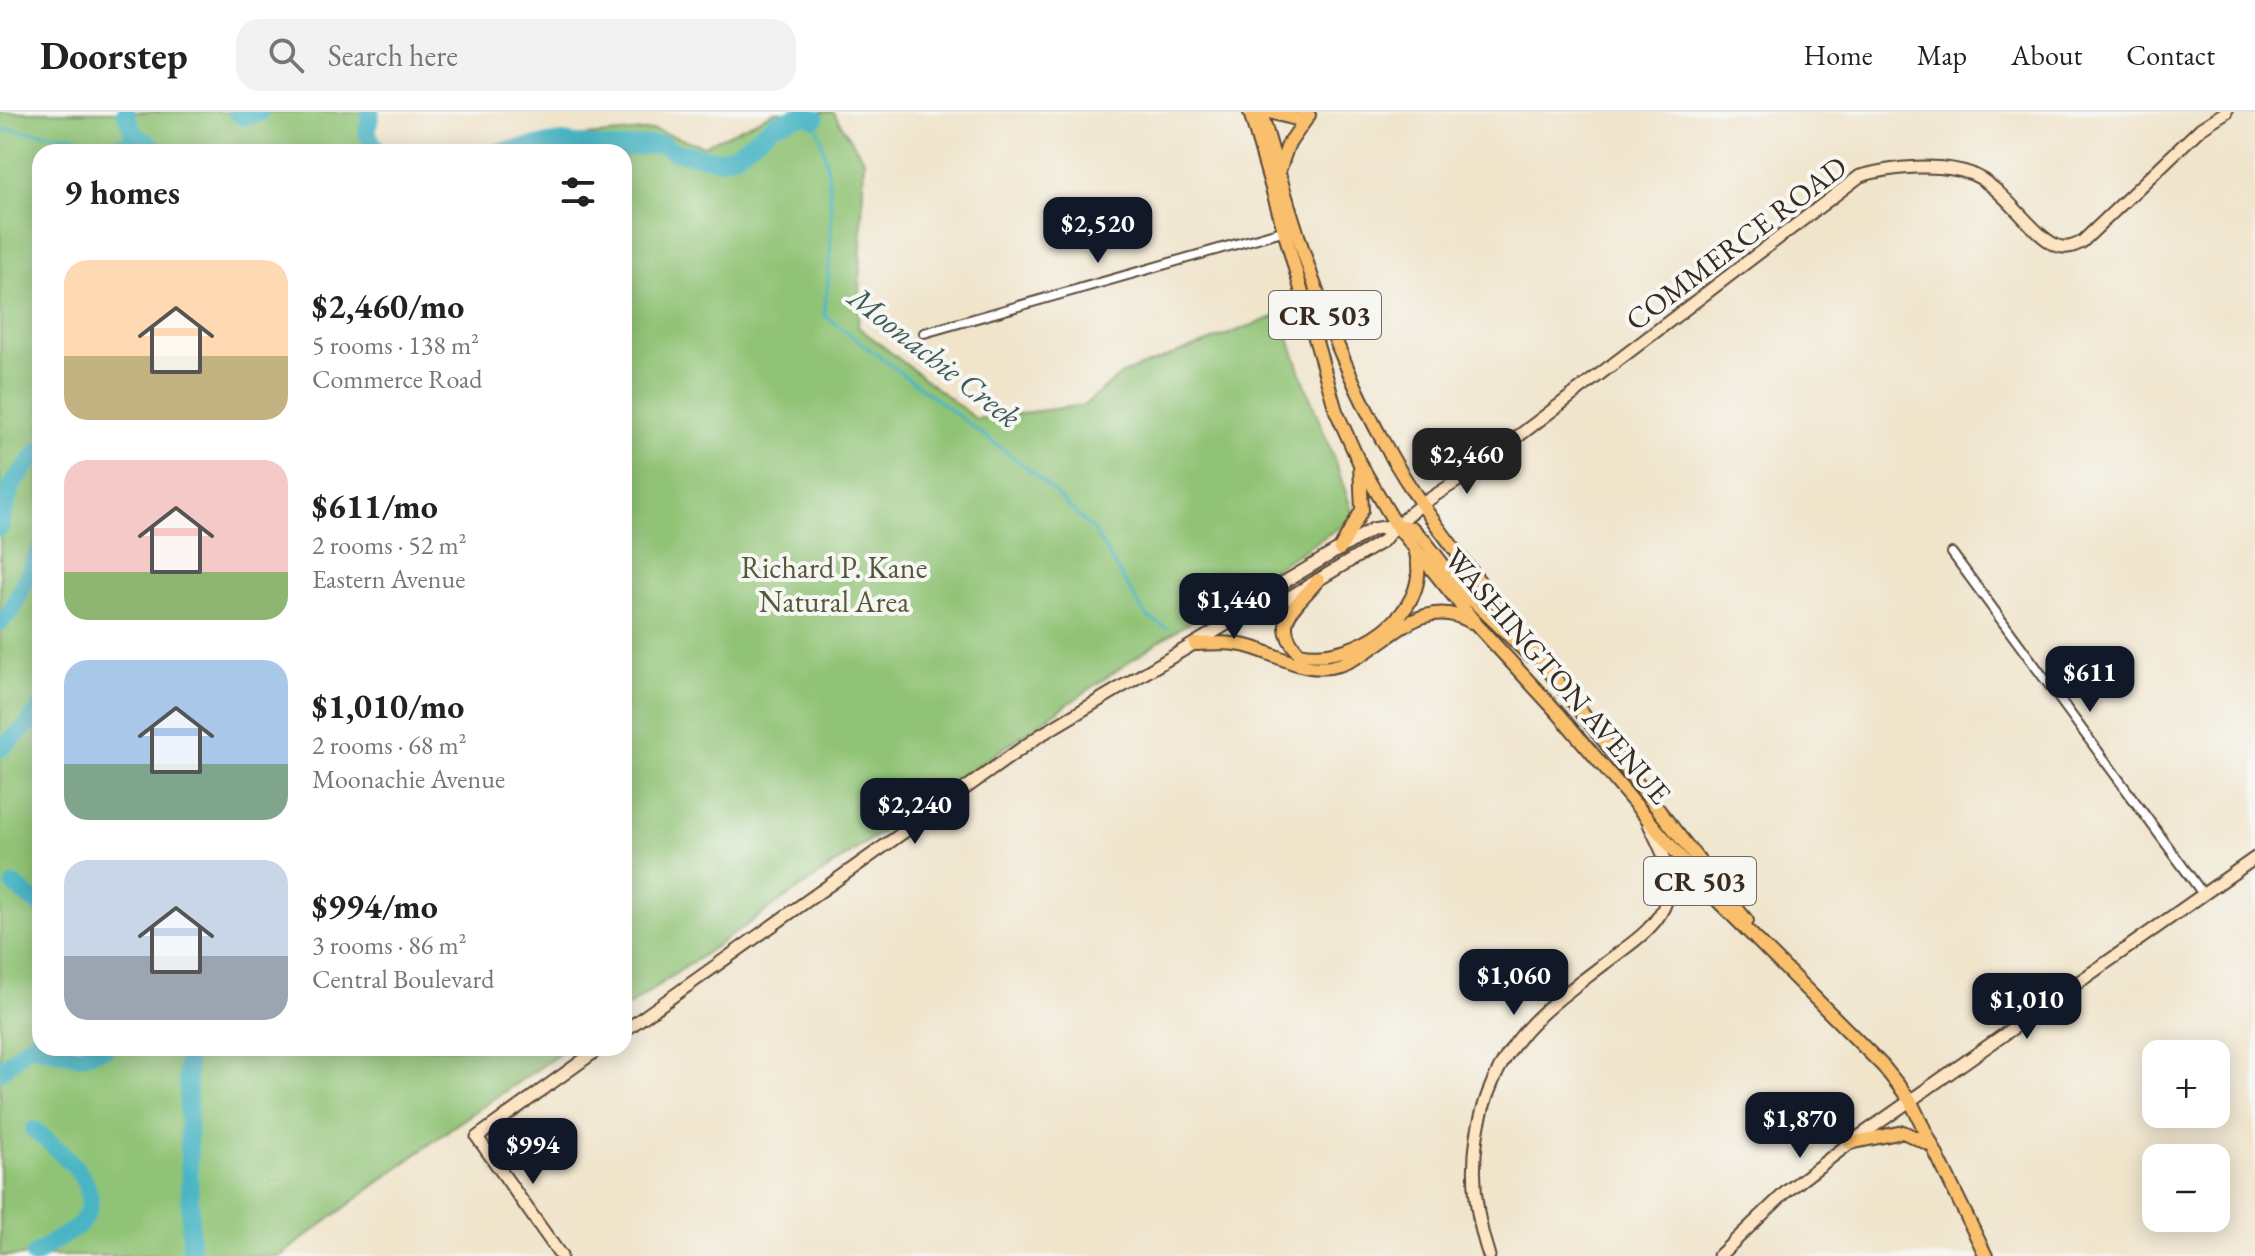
<!DOCTYPE html>
<html lang="en">
<head>
<meta charset="utf-8">
<style>
	:root { --surface:#fff; --page:#f2f2f2; --text:#222; --muted:#767676; --line:#e0e0e0; --accent:#111827 }
	body { margin:0; font-family:"EB Garamond",serif; background:var(--page); color:var(--text); height:100vh; display:flex; flex-direction:column; font-size:30px; white-space:nowrap }
	* { box-sizing:border-box; margin:0 }
	p { font-size:26px; color:var(--muted) }
	.icon { flex:none; width:44px; height:44px; fill:none; stroke:currentColor; stroke-width:2; stroke-linecap:round; stroke-linejoin:round }
	.map { position:relative; flex:1; overflow:hidden }
	.drawer { position:absolute; left:32px; top:32px; width:600px; height:912px; display:flex; flex-direction:column; background:var(--surface); border-radius:24px; box-shadow:0 4px 20px #0003 }
	.drawer>* { flex:none }
	.fabs { position:absolute; left:2142px; top:928px; display:grid; gap:16px }
	.fabs a { display:grid; place-items:center; width:88px; height:88px; border-radius:16px; background:var(--surface); box-shadow:0 4px 20px #0003; font-size:40px }
	.price { position:absolute; translate:-50% -68px; padding:0 18px; border-radius:16px; background:var(--accent); color:#fff; font-size:26px; line-height:52px; filter:drop-shadow(0 2px 4px #0008) }
	.price::after { content:''; position:absolute; left:50%; top:48px; width:24px; height:18px; margin-left:-12px; background:inherit; clip-path:polygon(0 0,100% 0,50% 100%) }
	.price.current { background:#222; color:#fff }
	ul { padding:0; list-style:none }
	li { display:flex; align-items:center; gap:24px; height:200px; padding:0 32px }
	li span { display:grid; place-items:center; flex:none; width:224px; height:160px; border-radius:24px; color:#555 }
	li>.icon { margin-inline-start:auto }
	span .icon { width:96px; height:96px; fill:#fffc; stroke-width:1 }
	li b { font-size:34px }
	h2 { display:flex; justify-content:space-between; align-items:center; height:96px; padding:0 32px; font-size:34px }
	header { display:flex; align-items:center; gap:48px; box-sizing:border-box; height:112px; padding:0 40px; background:var(--surface); border-bottom:2px solid var(--line) }
	header strong { font-size:38px }
	nav { display:flex; gap:44px; margin-inline-start:auto; font-size:28px }
	.search { width:560px; height:72px; background:var(--page); display:flex; align-items:center; gap:20px; box-sizing:border-box; padding:0 28px; border-radius:24px; color:var(--muted); font-size:30px }
	.map>svg:first-child { display:block }
	.green { fill:#90c375; stroke:#66764a; stroke-width:2 }
	.lines { fill:none; stroke-linecap:round; stroke-linejoin:round }
	.stream { stroke:#48b5c4; stroke-width:3 }
	.river { stroke:#48b5c4; stroke-width:18 }
	.street-casing { stroke:#564638; stroke-width:12 }
	.secondary-casing { stroke:#564638; stroke-width:15 }
	.primary-casing { stroke:#564638; stroke-width:16 }
	.street { stroke:#fff; stroke-width:8 }
	.secondary { stroke:#fde5c4; stroke-width:11 }
	.primary { stroke:#f9bf6c; stroke-width:12 }
	.labels { text-anchor:middle; dominant-baseline:central; stroke-width:8; stroke-linejoin:round; paint-order:stroke }
	.shield { fill:#f6f6f2; stroke:#73675e; stroke-width:2 }
	.shield-label { font-size:28px; font-weight:bold; fill:#3b2a1e }
	.street-label { font-size:30px; fill:#3b2a1e; stroke:#f6f6f2 }
	.park-label { font-size:30px; fill:#545838; stroke:#f6f6f2 }
	.water-label { font-size:32px; font-style:italic; fill:#405b58; stroke:#f6f6f2 }
</style>
</head>
<body>
<header>
<strong>Doorstep</strong>
<div class="search"><svg class="icon" aria-label="search" viewBox="0 0 24 24"><circle cx="10" cy="10" r="6"/><path d="M15 15l6 6"/></svg>Search here</div>
<nav><a>Home</a><a>Map</a><a>About</a><a>Contact</a></nav>
</header>
<div class="map">
<svg width="2255" height="1144" viewBox="0 0 2255 1144">
	<rect width="100%" height="100%" fill="#f6f6f2"/>
	<filter id="ink" filterUnits="userSpaceOnUse"><feTurbulence type="fractalNoise" baseFrequency=".0125" numOctaves="2"/><feDisplacementMap in="SourceGraphic" scale="16" xChannelSelector="R" yChannelSelector="G"/><feConvolveMatrix kernelMatrix="1 2 1 2 8 2 1 2 1" color-interpolation-filters="sRGB"/></filter>
	<filter id="wash" filterUnits="userSpaceOnUse"><feTurbulence type="fractalNoise" baseFrequency=".006" numOctaves="4" result="noise"/><feDisplacementMap in="SourceGraphic" scale="32" xChannelSelector="R" yChannelSelector="G"/><feGaussianBlur stdDeviation="1.8" result="paint"/><feColorMatrix in="noise" values="0 0 0 0 0 0 0 0 0 0 0 0 0 0 0 0 0 1.4 0 .05"/><feComposite in="paint" operator="in"/></filter>
	<g filter="url(#wash)">
		<rect width="100%" height="100%" fill="#f0e4cb"/>
		<path class="green" d="M0,0H237L245,5L260,0H371L367,21L378,40H40V936H568L454,1014L280,1144H0Z
			M775,0H833L864,48L858,215L976,307L1084,293L1122,262L1282,202C1301,273 1334,337 1354,406L1158,530L624,897V40H498L540,28L655,18L704,34Z"/>
		<g class="lines">
			<path class="stream" d="M815,7C837,71 833,137 824,203L1034,361L1093,418L1146,504L1167,516
				M0,17L73,24L98,31L132,24"/>
			<path class="river" d="M125,0L133,21L160,40
				M237,0L245,5L260,0
				M371,0L367,21L378,40
				M498,40L562,30L613,37L663,32L672,39L719,48L736,42L775,12L804,2L815,7
				M0,416L12,372L40,338
				M0,510L12,498L40,438
				M0,637L28,613L40,596
				M14,773L40,793
				M29,933L78,944L106,936
				M187,936L191,1144
				M0,959L38,926
				M34,1018C59,1038 111,1076 80,1112C72,1121 46,1132 34,1144"/>
		</g>
	</g>
	<g filter="url(#ink)">
		<g class="lines">
			<defs>
				<path id="street" d="M924,221L1282,119
					M1952,441L2203,782"/>
				<path id="secondary" d="M1254,496L1268,498L1383,429C1406,399 1439,381 1470,361L1860,64C1891,55 1941,50 1972,62C2005,76 2034,126 2058,134C2067,137 2074,134 2082,130L2201,16L2226,0
					M624,919L1039,624L1254,496L1261,484L1373,417L1396,413
					M561,1144L477,1025L600,936
					M1489,1144C1463,1066 1470,984 1525,919C1548,893 1577,873 1604,852C1627,834 1658,817 1667,787C1675,759 1660,736 1649,712
					M1719,1144L1787,1079L1850,1031L2255,746"/>
				<path id="primary" d="M1250,0L1336,299L1359,350L1396,413L1477,513L1558,601L1713,784L1883,954L1910,988L1986,1144
					M1261,0C1294,115 1327,228 1385,333C1420,397 1467,453 1511,510C1589,611 1668,710 1747,809
					M1269,0L1296,7L1309,3
					M1279,59L1288,33L1309,3
					M1396,413L1412,416L1424,428L1465,481L1529,543
					M1340,437L1362,398L1360,353
					M1318,468C1297,494 1269,509 1299,541C1352,553 1433,502 1416,441
					M1195,532C1214,531 1233,530 1250,535C1282,544 1305,563 1339,553C1387,538 1417,480 1471,510
					M1850,1031L1903,1020L1931,1033"/>
			</defs>
			<use href="#street" class="street-casing"/>
			<use href="#secondary" class="secondary-casing"/>
			<use href="#primary" class="primary-casing"/>
			<use href="#street" class="street"/>
			<use href="#secondary" class="secondary"/>
			<use href="#primary" class="primary"/>
		</g>
	</g>
	<g class="labels">
		<g class="shield">
			<rect x="1269" y="179" width="112" height="48" rx="6"/>
			<rect x="1644" y="745" width="112" height="48" rx="6"/>
		</g>
		<g class="shield-label">
			<text x="1325" y="203">CR 503</text>
			<text x="1700" y="769">CR 503</text>
		</g>
		<g class="street-label">
			<text transform="translate(1736 131) rotate(-37)">COMMERCE ROAD</text>
			<text transform="translate(1558 564) rotate(49)">WASHINGTON AVENUE</text>
		</g>
		<g class="park-label">
			<text x="834" y="455">Richard P. Kane<tspan x="834" dy="34">Natural Area</tspan></text>
		</g>
		<g class="water-label">
			<text transform="translate(935 245) rotate(38)">Moonachie Creek</text>
		</g>
	</g>
</svg>
<div class="fabs">
<a>+</a>
<a>−</a>
</div>
<b class="price" style="left:1098px;top:153px">$2,520</b>
<b class="price current" style="left:1467px;top:384px">$2,460</b>
<b class="price" style="left:1234px;top:529px">$1,440</b>
<b class="price" style="left:2090px;top:602px">$611</b>
<b class="price" style="left:915px;top:734px">$2,240</b>
<b class="price" style="left:1514px;top:905px">$1,060</b>
<b class="price" style="left:2027px;top:929px">$1,010</b>
<b class="price" style="left:1800px;top:1048px">$1,870</b>
<b class="price" style="left:533px;top:1074px">$994</b>
<section class="drawer">
<h2>9 homes<svg class="icon" aria-label="filters" viewBox="0 0 24 24"><path d="M4 7h16M4 17h16"/><circle cx="9" cy="7" r="2"/><circle cx="15" cy="17" r="2"/></svg></h2>
<ul>
<li><span style="background:linear-gradient(#ffd9b3 60%,#c2b280 0)"><svg class="icon" aria-label="home" viewBox="0 0 24 24"><path d="M3 11l9-7 9 7M6 9v11h12V9"/></svg></span><div><b>$2,460/mo</b><p>5 rooms · 138 m²</p><p>Commerce Road</p></div></li>
<li><span style="background:linear-gradient(#f6c9c9 70%,#8fb573 0)"><svg class="icon" aria-label="home" viewBox="0 0 24 24"><path d="M3 11l9-7 9 7M6 9v11h12V9"/></svg></span><div><b>$611/mo</b><p>2 rooms · 52 m²</p><p>Eastern Avenue</p></div></li>
<li><span style="background:linear-gradient(#a9c7e8 65%,#7fa58c 0)"><svg class="icon" aria-label="home" viewBox="0 0 24 24"><path d="M3 11l9-7 9 7M6 9v11h12V9"/></svg></span><div><b>$1,010/mo</b><p>2 rooms · 68 m²</p><p>Moonachie Avenue</p></div></li>
<li><span style="background:linear-gradient(#c9d6e8 60%,#9aa5b1 0)"><svg class="icon" aria-label="home" viewBox="0 0 24 24"><path d="M3 11l9-7 9 7M6 9v11h12V9"/></svg></span><div><b>$994/mo</b><p>3 rooms · 86 m²</p><p>Central Boulevard</p></div></li>
</ul>
</section>
</div>
</body>
</html>
